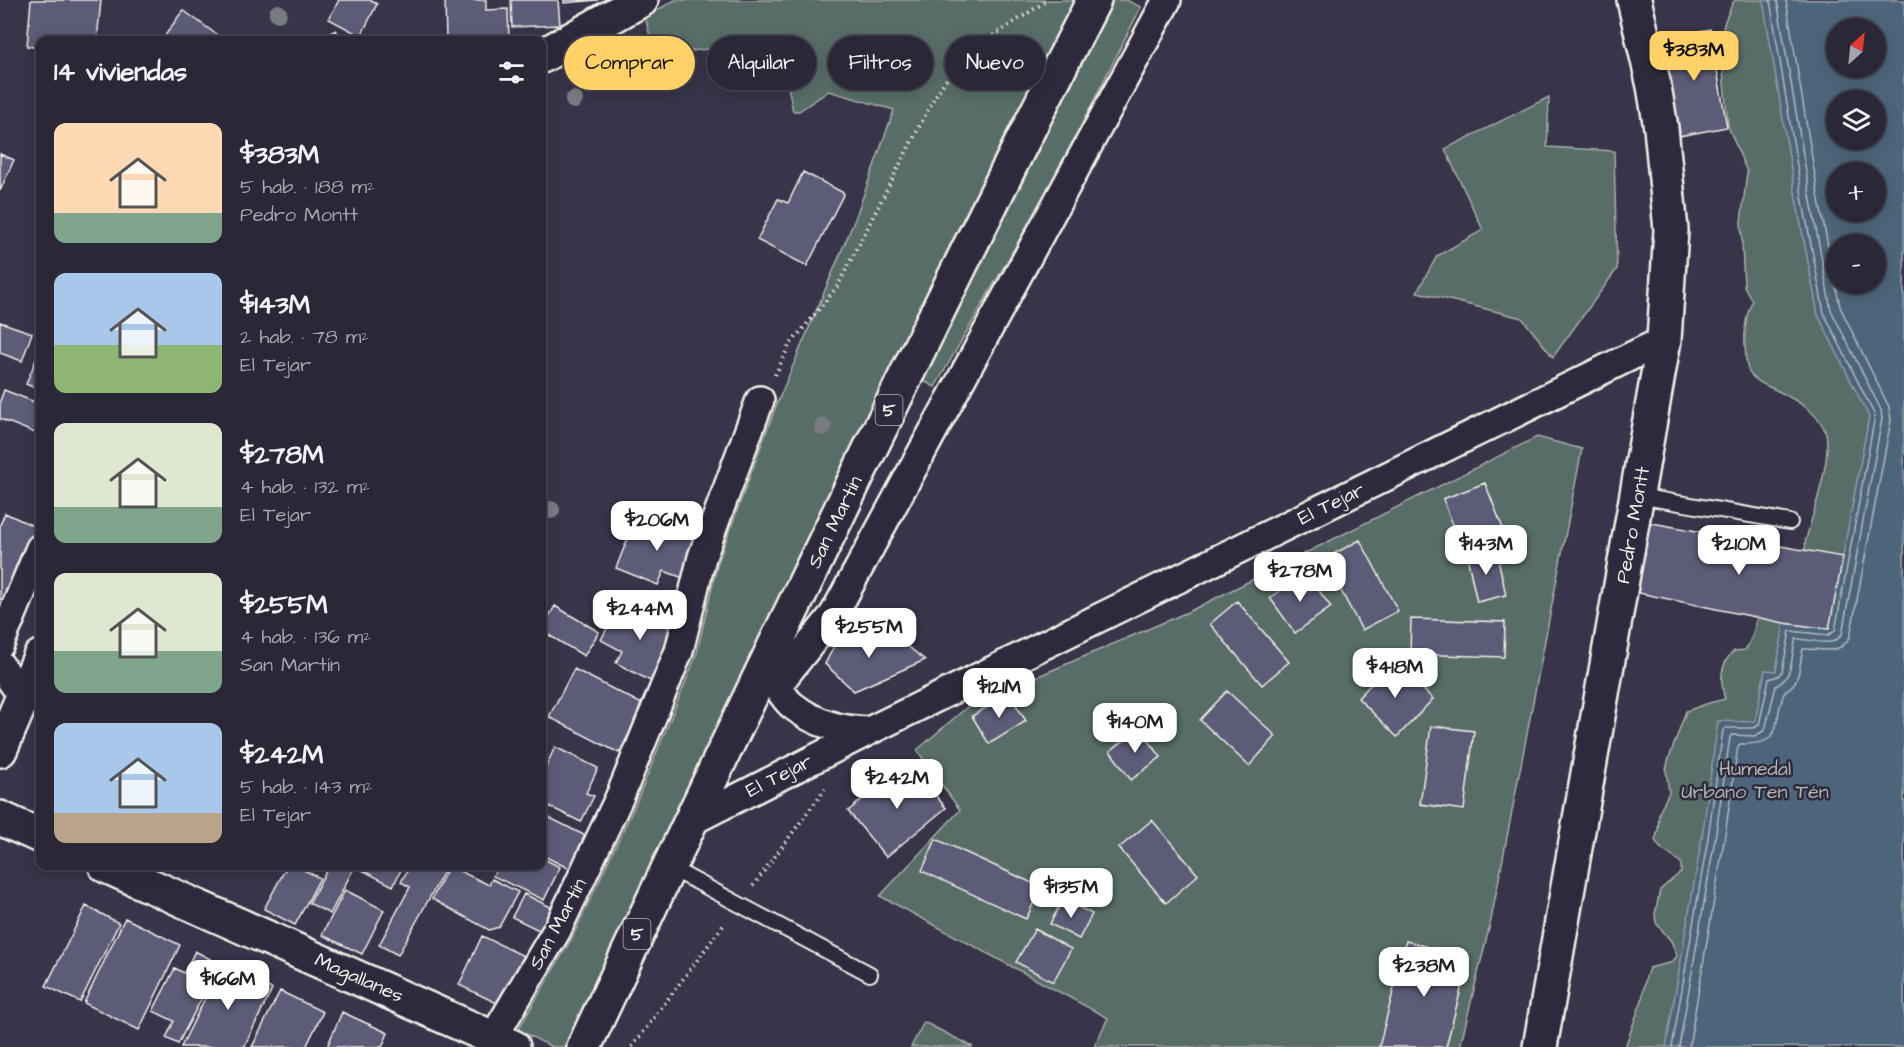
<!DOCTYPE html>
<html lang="es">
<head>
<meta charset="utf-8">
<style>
	:root { --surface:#2a2737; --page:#322f3f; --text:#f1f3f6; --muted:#a5a5ad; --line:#464452; --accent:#ffd166 }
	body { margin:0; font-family:"Architects Daughter",sans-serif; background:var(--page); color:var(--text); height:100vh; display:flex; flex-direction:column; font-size:22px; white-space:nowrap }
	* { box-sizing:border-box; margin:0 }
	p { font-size:20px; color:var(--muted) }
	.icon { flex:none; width:33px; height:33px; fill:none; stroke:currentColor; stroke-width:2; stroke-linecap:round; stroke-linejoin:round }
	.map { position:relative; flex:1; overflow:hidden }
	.sheet { position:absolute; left:36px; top:36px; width:510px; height:834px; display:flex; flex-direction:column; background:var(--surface); border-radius:12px; box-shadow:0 3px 15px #0003,0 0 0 2px var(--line) }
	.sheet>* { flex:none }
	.guide { position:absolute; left:564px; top:36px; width:570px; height:54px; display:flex; gap:12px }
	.needle { width:39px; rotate:27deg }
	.fabs { position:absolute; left:1826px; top:18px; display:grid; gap:12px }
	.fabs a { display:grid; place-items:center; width:60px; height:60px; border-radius:50%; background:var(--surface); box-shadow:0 3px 15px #0003,0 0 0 2px var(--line); font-size:30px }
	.price { position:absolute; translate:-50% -51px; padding:0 14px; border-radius:12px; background:#fff; color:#222; font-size:20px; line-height:39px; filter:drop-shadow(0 2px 3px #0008) }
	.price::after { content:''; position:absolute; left:50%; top:36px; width:18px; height:14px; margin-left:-9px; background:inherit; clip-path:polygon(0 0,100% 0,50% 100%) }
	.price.active { background:var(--accent); color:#111 }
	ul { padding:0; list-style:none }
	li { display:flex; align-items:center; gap:18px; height:150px; padding:0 18px }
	li span { display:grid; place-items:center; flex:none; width:168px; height:120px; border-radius:12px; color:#555 }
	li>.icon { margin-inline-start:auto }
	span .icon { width:72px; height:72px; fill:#fffc; stroke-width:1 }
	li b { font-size:26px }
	h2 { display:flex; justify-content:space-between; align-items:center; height:72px; padding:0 18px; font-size:26px }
	.tag { padding:0 21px; border-radius:27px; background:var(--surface); box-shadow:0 3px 15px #0003,0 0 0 2px var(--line); font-size:21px; line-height:54px }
	.tag.active { background:var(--accent); color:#111 }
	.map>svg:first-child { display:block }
	.green { fill:#586d67; stroke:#a6afa8; stroke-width:1.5; fill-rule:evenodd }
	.water { fill:#4e657a; stroke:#909da6; stroke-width:1.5; fill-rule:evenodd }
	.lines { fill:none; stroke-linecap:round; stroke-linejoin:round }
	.shore { stroke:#b2b9bc; stroke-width:1.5 }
	.building { fill:#5b5c79; stroke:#f4f1e8; stroke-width:1.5 }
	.lane-casing { stroke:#f4f1e8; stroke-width:18 }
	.street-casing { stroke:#f4f1e8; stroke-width:32 }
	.secondary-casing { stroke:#f4f1e8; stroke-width:38 }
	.highway-casing { stroke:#f4f1e8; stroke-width:38 }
	.path { stroke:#f4f1e8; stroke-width:4; stroke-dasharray:1.5 4.5; stroke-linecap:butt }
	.lane { stroke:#2f2a3d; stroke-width:14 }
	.street { stroke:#2f2a3d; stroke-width:27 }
	.secondary { stroke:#2f2a3d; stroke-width:33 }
	.highway { stroke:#2f2a3d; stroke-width:33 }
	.tree { fill:#797c81 }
	.labels { text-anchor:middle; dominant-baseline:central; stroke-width:5; stroke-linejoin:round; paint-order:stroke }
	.shield { fill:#2f2a3d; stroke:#b9b5b5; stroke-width:1.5 }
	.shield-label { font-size:18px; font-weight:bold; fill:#f4f1e8 }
	.street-label { font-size:20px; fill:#f4f1e8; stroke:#2f2a3d }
	.park-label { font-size:20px; fill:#aeb6ae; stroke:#2f2a3d }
</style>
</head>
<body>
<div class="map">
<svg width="1904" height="1047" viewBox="0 0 1904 1047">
	<rect width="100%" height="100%" fill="#383449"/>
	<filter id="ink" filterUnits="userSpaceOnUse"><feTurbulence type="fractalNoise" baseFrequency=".0167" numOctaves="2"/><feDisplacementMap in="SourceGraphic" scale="12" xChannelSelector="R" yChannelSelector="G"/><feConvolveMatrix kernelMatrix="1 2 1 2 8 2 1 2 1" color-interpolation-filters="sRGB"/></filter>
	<g filter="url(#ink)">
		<path class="green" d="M675,0H1075C898,346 730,696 565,1047H552L518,1030L572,938L636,803L696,656L718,562L776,406L855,219L894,110L829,91L799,111H793L779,41L655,55L645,17Z
			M1108,0H1126L1141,7L1054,179L935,387L919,379Z
			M1736,0H1904V1047H1625L1642,1000L1645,980L1649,968L1673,962L1677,955L1671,941L1656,923L1655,914L1660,890L1681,872V863C1672,854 1660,852 1655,840L1658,831L1659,813L1669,792L1666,770L1668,761L1686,711L1709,703L1725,699C1720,682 1720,663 1734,651L1745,650C1757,635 1754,615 1764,602C1774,589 1810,559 1805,543C1812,516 1832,460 1826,434C1821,413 1794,399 1776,390C1767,386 1754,381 1749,372C1745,364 1746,354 1745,345C1744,330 1746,315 1752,301L1744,286L1741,222L1747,172L1728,126L1720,39L1725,21L1733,2ZM1836,28H1875V68H1836ZM1836,100H1875V140H1836ZM1836,172H1875V212H1836ZM1836,244H1875V284H1836Z
			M1549,97L1547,147L1614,151L1617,269L1553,357L1522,318L1417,292L1437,256L1483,230L1445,149Z
			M1537,437L1582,449L1491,920L1460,1047H1094L1108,1018L880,896L960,810L917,750L980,696L1020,684L1190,611Z
			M924,1022L973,1047H911Z"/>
		<path class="water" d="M1763,0H1904V1047H1666L1702,837L1718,721L1755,722L1765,670L1776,671L1784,623L1829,629L1869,417L1818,315L1797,204ZM1836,28H1875V68H1836ZM1836,100H1875V140H1836ZM1836,172H1875V212H1836ZM1836,244H1875V284H1836Z"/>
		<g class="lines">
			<path class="shore" d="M1672,1047L1708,838L1723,730L1726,728H1754L1759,725L1769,679L1778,676L1782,672L1790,631L1828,635L1835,631L1875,416L1824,313L1803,202L1770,0
				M1679,1047L1715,839L1730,737L1732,735L1755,736L1765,730L1776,686C1795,675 1790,659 1796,639C1811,638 1831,650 1842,634L1882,419L1881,410L1831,310L1811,201L1777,0
				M1689,1047L1724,841L1738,746L1740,744C1784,745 1772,728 1783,696C1785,689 1792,688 1795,682C1801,672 1800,660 1803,649C1822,648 1838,657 1850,637L1891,420L1889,407L1840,307L1819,200L1786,0"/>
		</g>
		<path class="building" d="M31,0H101L97,40L68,38V40H40V48L27,46Z
			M339,0H370L377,4L361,36L329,19Z
			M445,0H486V10L508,9L509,40H446Z
			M511,0H558L560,25L512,27Z
			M564,0H598L564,3Z
			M183,10L220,37L217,40H162Z
			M1710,29L1727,127L1679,136L1661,38Z
			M336,30L342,40H316Z
			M0,154L14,160L0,191Z
			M803,172L844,193L807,266L757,240L778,199L788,203Z
			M0,322L32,333L22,361L0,353Z
			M40,350V390L26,384Z
			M4,390L40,404V435L0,419V401Z
			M1485,483L1504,531L1462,548L1443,499Z
			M5,513L40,529V542L12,605L0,599V525Z
			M637,515L701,541L686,579L664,571L658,585L616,568Z
			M1646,522L1843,557L1829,629L1784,623L1634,592Z
			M1360,540L1398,611L1362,630L1324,559Z
			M1496,550L1506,595L1477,602L1467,556Z
			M1306,573L1331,607L1295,633L1270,598Z
			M621,601L680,632L654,683L616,663L622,651L601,640Z
			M1237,601L1289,662L1262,685L1210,624Z
			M555,606L599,632L584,656L542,631V628Z
			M1411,619L1505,622L1504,657L1410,654Z
			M844,626L872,648L892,634L925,660L854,691L825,664Z
			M1393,661L1433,699L1397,737L1358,698Z
			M574,669L644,705L619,753L549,717Z
			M1227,691L1276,736L1249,766L1200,720Z
			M1009,694L1026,721L989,744L972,716Z
			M1431,726L1474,731L1464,810L1420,804Z
			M1140,729L1161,757L1131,780L1110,751Z
			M555,747L598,768L586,793L594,796L581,822L542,803V775Z
			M908,762L946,808L886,857L848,811Z
			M542,814L590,838L574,871L542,855Z
			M1152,820L1198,875L1166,903L1119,848Z
			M936,839L1041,887L1026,919L922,871Z
			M542,858L560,867L544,900L493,876L498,866H542Z
			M287,866H295L320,878L295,925L264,909Z
			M329,866H355L330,914L309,903Z
			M362,866H403L393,886L360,869Z
			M410,866H447L398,955L379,945L410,887L401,882Z
			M449,866L489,885L492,879L518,892L499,927L489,930L432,899Z
			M345,890L384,910L362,954L322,935Z
			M524,894L561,912L549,935L512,917Z
			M1063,899L1092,914L1079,939L1050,924Z
			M86,906L119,923L80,1002L46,986Z
			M125,918L180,945L139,1030L84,1003Z
			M1035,929L1071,949L1053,982L1016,962Z
			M482,936L528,958L505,1007L459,985Z
			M1406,941L1469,958L1446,1047H1379Z
			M195,951L212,960L201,980L209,984L178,1044L166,1038L174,1021L153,1011L175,968L184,973Z
			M222,964L272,989L244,1047H181Z
			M280,991L323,1012L306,1047H252Z
			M342,1012L388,1033L382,1047H327Z"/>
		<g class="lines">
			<defs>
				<path id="lane" d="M1638,496L1790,522
					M669,867L870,974"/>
				<path id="street" d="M0,644L40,548
					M0,665L23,697L39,696
					M760,679C765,681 772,684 777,688C783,693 786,701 793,706C816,724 840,730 869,731
					M776,687L834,614L1167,0
					M690,822L869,731L1664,340
					M493,1038L557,930L620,796L679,651L702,557L760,400"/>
				<path id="secondary" d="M0,818L40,836
					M106,866L513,1047
					M1540,1047L1664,340L1671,230L1661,128L1654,86L1634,0"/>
				<path id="highway" d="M542,56L641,0
					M0,750L40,657
					M584,1047C749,696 917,346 1094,0"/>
			</defs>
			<use href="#lane" class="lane-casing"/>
			<use href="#street" class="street-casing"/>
			<use href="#secondary" class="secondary-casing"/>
			<use href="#highway" class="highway-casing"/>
			<path class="path" d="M775,375L789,346L837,287L935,96L961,58L971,50L1048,0
				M753,886L825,789
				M632,1047L725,923"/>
			<use href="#lane" class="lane"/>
			<use href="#street" class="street"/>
			<use href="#secondary" class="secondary"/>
			<use href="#highway" class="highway"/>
		</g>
		<g class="tree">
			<circle cx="278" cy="13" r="9"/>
			<circle cx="574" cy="100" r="9"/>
			<circle cx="823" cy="427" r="9"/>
			<circle cx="551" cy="510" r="9"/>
		</g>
	</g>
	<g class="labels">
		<g class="shield">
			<rect x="875.5" y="395" width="27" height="30" rx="4.5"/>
			<rect x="623.5" y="919" width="27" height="30" rx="4.5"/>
		</g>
		<g class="shield-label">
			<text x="889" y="410">5</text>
			<text x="637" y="934">5</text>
		</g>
		<g class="street-label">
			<text transform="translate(1331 504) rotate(-26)">El Tejar</text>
			<text transform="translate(835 522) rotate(-64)">San Martín</text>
			<text transform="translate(1633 525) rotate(-80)">Pedro Montt</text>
			<text transform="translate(779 776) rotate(-27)">El Tejar</text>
			<text transform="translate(558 924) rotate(-62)">San Martín</text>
			<text transform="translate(359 978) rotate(24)">Magallanes</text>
		</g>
		<g class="park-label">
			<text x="1755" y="769">Humedal<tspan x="1755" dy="23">Urbano Ten Tén</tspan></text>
		</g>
	</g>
</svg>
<div class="fabs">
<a><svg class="needle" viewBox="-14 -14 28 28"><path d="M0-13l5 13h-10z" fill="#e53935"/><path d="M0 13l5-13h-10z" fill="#a5a5ad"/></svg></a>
<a><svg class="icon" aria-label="layers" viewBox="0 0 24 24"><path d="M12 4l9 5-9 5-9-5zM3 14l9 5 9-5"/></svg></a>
<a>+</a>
<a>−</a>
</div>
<b class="price active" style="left:1694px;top:82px">$383M</b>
<b class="price" style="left:657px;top:552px">$206M</b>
<b class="price" style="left:1486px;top:576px">$143M</b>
<b class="price" style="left:1739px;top:576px">$210M</b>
<b class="price" style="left:1300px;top:603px">$278M</b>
<b class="price" style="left:640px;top:641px">$244M</b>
<b class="price" style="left:869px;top:659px">$255M</b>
<b class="price" style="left:1395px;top:699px">$418M</b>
<b class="price" style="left:999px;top:719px">$121M</b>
<b class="price" style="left:1135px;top:754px">$140M</b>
<b class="price" style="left:897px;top:810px">$242M</b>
<b class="price" style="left:1071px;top:919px">$135M</b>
<b class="price" style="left:1424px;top:998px">$238M</b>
<b class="price" style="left:228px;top:1011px">$166M</b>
<div class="guide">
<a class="tag active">Comprar</a>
<a class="tag">Alquilar</a>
<a class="tag">Filtros</a>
<a class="tag">Nuevo</a>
</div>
<section class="sheet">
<h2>14 viviendas<svg class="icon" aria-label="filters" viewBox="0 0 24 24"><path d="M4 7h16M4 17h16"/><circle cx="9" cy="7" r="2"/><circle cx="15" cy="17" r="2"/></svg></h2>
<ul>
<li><span style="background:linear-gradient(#ffd9b3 75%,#7fa58c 0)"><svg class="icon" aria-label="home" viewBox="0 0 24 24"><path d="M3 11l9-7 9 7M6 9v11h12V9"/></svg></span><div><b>$383M</b><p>5 hab. · 188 m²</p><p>Pedro Montt</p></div></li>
<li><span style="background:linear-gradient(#a9c7e8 60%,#8fb573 0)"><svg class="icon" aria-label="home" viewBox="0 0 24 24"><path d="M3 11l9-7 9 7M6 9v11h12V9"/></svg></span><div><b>$143M</b><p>2 hab. · 78 m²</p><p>El Tejar</p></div></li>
<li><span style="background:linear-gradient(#dfe7d0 70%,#7fa58c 0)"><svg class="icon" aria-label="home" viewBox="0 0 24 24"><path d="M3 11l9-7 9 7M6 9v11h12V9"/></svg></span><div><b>$278M</b><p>4 hab. · 132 m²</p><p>El Tejar</p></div></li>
<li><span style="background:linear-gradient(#dfe7d0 65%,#7fa58c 0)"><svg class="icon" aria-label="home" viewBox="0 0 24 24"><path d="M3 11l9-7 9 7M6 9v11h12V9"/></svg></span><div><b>$255M</b><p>4 hab. · 136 m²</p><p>San Martín</p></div></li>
<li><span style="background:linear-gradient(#a9c7e8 75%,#b9a48a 0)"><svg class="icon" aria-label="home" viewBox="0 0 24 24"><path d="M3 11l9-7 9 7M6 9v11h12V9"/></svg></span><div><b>$242M</b><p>5 hab. · 143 m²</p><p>El Tejar</p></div></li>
</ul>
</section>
</div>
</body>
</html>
